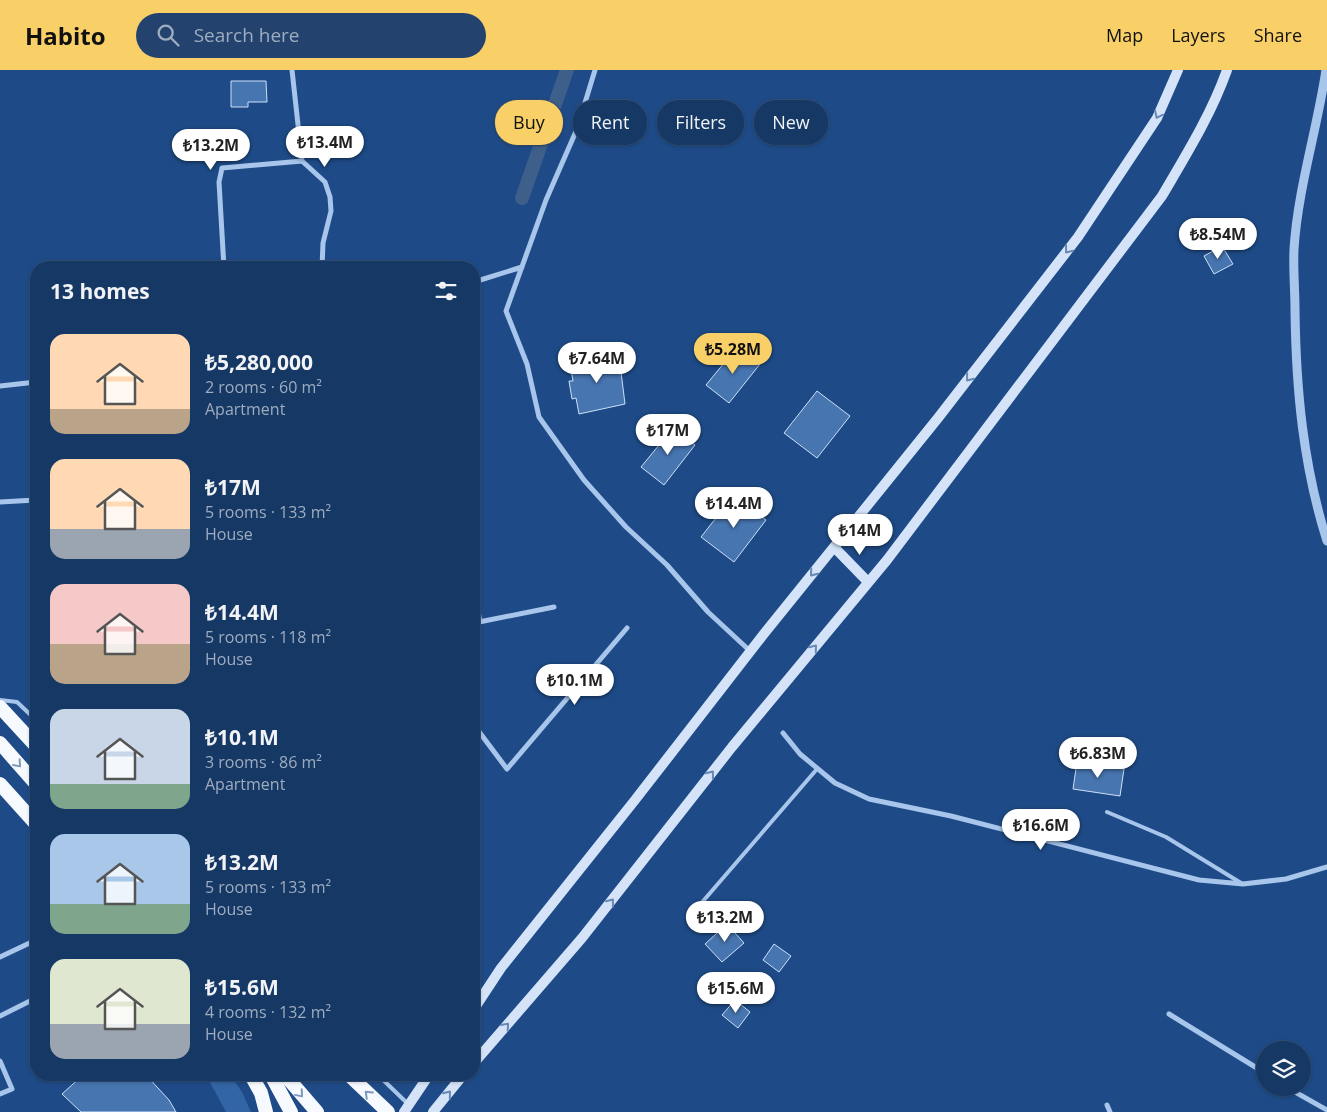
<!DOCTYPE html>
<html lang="en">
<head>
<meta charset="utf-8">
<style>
	:root { --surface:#163865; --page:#23436e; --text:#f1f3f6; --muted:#9eacbf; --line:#355279; --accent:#f9d067 }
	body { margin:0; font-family:"Open Sans",sans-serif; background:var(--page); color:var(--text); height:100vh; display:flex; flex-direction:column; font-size:19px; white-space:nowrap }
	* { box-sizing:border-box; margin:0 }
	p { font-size:16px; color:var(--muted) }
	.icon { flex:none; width:28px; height:28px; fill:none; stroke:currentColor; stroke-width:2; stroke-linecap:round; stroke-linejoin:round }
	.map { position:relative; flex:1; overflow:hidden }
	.panel { position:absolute; left:30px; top:191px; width:450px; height:820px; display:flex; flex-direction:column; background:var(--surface); border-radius:20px; box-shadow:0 1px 4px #0004,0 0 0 1px var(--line) }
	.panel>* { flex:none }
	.top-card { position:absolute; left:495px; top:30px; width:475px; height:45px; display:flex; gap:10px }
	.controls { position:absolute; left:1256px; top:971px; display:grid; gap:10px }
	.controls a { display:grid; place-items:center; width:55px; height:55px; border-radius:50%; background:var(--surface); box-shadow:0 1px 4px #0004,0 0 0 1px var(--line); font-size:25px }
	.price { position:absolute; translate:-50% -42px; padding:0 11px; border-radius:18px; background:#fff; color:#222; font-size:16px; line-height:32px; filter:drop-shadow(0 1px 2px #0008) }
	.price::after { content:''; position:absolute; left:50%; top:30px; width:15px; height:11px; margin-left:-8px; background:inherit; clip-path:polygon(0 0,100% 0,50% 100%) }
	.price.on { background:var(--accent); color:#111 }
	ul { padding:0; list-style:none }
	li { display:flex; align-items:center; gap:15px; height:125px; padding:0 20px }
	li span { display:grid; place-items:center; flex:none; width:140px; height:100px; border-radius:15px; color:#555 }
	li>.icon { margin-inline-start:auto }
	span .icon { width:60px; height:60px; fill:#fffc; stroke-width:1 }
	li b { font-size:21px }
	h2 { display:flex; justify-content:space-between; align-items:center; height:60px; padding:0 20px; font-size:21px }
	.tag { padding:0 18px; border-radius:22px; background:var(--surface); box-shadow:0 1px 4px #0004,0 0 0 1px var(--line); font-size:18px; line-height:45px }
	.tag.on { background:var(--accent); color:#111 }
	header { display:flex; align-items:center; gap:30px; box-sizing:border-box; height:70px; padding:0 25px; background:var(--accent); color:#111 }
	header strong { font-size:24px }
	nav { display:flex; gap:28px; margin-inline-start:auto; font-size:18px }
	.search { width:350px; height:45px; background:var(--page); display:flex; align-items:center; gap:12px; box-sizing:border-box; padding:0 18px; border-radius:28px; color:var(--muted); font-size:19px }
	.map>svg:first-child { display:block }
	.green { fill:#3265a5 }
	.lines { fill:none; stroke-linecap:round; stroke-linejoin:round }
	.canal { stroke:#3e5f8a; stroke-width:14 }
	.building { fill:#4775b0; stroke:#cde0f8 }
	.service { stroke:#a8c6eb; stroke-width:4 }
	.minor { stroke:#a8c6eb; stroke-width:5 }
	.tertiary { stroke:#a8c6eb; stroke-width:9 }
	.secondary { stroke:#d4e3f8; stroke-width:10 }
	.trunk { stroke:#f6f9fe; stroke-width:14 }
	.oneway { stroke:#6788b4 }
	.oneway2 { stroke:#7f99bd }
</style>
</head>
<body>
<header>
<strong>Habito</strong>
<div class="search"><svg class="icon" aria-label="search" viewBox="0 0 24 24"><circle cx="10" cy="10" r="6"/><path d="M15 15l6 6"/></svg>Search here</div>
<nav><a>Map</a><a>Layers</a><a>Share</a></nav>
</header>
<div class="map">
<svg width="1327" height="1042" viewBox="0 0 1327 1042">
	<rect width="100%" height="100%" fill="#1e4b87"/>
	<path class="green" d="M206,1005H230L242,1022L251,1042H226Z"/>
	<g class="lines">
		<path class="canal" d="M522,128L567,0"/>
	</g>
	<path class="building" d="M231,11H266L267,32H248V37H231Z
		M1222,176L1233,194L1214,204L1204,186Z
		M738,276L760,294L729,333L706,315Z
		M615,285L619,302H621L625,334L579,344L576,328L572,329L569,311H573L570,294Z
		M817,321L850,346L817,388L784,363Z
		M673,358L695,375L664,415L641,397Z
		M734,425L766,450L734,492L701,467Z
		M1077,692L1124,699L1120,726L1073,719Z
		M727,854L744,873L722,892L705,874Z
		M774,874L791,886L779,902L763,890Z
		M735,930L750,942L738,958L722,945Z
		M83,1005H146L169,1030L176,1042H81L62,1024Z"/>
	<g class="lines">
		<path class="service" d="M0,630L17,632L36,650
			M1107,742L1166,767L1241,813
			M698,837L817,699
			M378,1005L407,1033"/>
		<path class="minor" d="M292,0L302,91L325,112L330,127L331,141L323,173L322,198
			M595,0L577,59L546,130L506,241L527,294L539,347L584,410L626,457L667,495L708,542L750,581
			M224,198L219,112L222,98L302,91
			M474,212L522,197
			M0,316L36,312
			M0,432L36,430
			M474,520L480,552
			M474,553L554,537
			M474,655L507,699L627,558
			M783,663L800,684L835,713L869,729L951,746L1199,810L1243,814L1286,809L1327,797
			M0,887L36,870
			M1169,944L1265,1003
			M0,946L36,928
			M0,991L12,1019L0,1024
			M1288,1018L1327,1040
			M1107,1035L1110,1042"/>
		<path class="tertiary" d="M1326,0C1317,60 1298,118 1294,179C1293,199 1295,220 1295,240C1296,319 1303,395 1327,471"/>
		<path class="secondary" d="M834,477L868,512
			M474,939L501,898L635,730L763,565L938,348L1078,167L1157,48L1178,0
			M474,993L582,868L732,677L887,490L1162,126C1186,85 1211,45 1227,0
			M404,1042L429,1005
			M433,1042L463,1005"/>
		<path class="trunk" d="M0,637L36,676
			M0,673L36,714
			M0,714L36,754
			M251,1005L261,1023L266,1042
			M271,1005L291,1042
			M285,1005L317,1042
			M349,1005L388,1042"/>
	</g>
	<defs><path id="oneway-chevron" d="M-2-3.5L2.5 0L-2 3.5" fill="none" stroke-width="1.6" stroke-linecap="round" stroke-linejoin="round" transform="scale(1.25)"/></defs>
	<g class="oneway">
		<use href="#oneway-chevron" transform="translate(1158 45) rotate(116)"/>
		<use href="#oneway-chevron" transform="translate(1068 180) rotate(128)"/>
		<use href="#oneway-chevron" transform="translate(969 308) rotate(128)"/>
		<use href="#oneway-chevron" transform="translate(813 503) rotate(129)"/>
		<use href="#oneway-chevron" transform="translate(814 578) rotate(-51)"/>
		<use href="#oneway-chevron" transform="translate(711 704) rotate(-52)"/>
		<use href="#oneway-chevron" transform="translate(611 832) rotate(-52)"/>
		<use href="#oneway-chevron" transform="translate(506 956) rotate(-49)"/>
		<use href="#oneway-chevron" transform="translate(448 1024) rotate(-51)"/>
	</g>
	<g class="oneway2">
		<use href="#oneway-chevron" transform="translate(18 694) rotate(49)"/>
		<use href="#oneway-chevron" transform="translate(300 1024) rotate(50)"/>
		<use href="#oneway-chevron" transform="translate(368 1024) rotate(-136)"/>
	</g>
</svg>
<div class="controls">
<a><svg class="icon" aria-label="layers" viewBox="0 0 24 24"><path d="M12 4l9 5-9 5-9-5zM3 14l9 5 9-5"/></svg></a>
</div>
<b class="price" style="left:325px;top:98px">₺13.4M</b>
<b class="price" style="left:211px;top:101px">₺13.2M</b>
<b class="price" style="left:1218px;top:190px">₺8.54M</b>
<b class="price on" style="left:733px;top:305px">₺5.28M</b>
<b class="price" style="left:597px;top:314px">₺7.64M</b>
<b class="price" style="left:668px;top:386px">₺17M</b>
<b class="price" style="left:734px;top:459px">₺14.4M</b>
<b class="price" style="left:860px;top:486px">₺14M</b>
<b class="price" style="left:575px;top:636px">₺10.1M</b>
<b class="price" style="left:1098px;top:709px">₺6.83M</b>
<b class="price" style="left:1041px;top:781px">₺16.6M</b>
<b class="price" style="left:725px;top:873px">₺13.2M</b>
<b class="price" style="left:736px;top:944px">₺15.6M</b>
<div class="top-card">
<a class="tag on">Buy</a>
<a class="tag">Rent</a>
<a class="tag">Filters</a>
<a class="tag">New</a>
</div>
<section class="panel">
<h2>13 homes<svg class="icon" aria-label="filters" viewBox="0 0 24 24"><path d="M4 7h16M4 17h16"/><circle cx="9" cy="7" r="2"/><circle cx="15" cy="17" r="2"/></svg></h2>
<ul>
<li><span style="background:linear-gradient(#ffd9b3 75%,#b9a48a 0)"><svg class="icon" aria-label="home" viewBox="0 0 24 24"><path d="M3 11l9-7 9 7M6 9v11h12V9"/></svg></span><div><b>₺5,280,000</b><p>2 rooms · 60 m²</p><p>Apartment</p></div></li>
<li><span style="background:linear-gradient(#ffd9b3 70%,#9aa5b1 0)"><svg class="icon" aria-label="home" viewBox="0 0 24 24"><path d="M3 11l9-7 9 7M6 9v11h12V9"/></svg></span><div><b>₺17M</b><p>5 rooms · 133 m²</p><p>House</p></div></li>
<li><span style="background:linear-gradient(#f6c9c9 60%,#b9a48a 0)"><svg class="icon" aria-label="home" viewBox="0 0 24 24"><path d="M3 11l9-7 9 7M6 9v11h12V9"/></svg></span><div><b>₺14.4M</b><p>5 rooms · 118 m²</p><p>House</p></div></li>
<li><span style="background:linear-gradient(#c9d6e8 75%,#7fa58c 0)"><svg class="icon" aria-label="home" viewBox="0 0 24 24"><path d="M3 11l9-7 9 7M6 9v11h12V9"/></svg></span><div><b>₺10.1M</b><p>3 rooms · 86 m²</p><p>Apartment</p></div></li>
<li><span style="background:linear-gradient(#a9c7e8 70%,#7fa58c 0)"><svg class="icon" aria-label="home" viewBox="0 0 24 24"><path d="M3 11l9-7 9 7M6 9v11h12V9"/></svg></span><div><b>₺13.2M</b><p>5 rooms · 133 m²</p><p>House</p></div></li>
<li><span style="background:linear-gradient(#dfe7d0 65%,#9aa5b1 0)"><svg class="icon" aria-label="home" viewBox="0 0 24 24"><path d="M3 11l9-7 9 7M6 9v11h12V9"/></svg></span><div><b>₺15.6M</b><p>4 rooms · 132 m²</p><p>House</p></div></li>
</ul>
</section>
</div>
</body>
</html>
